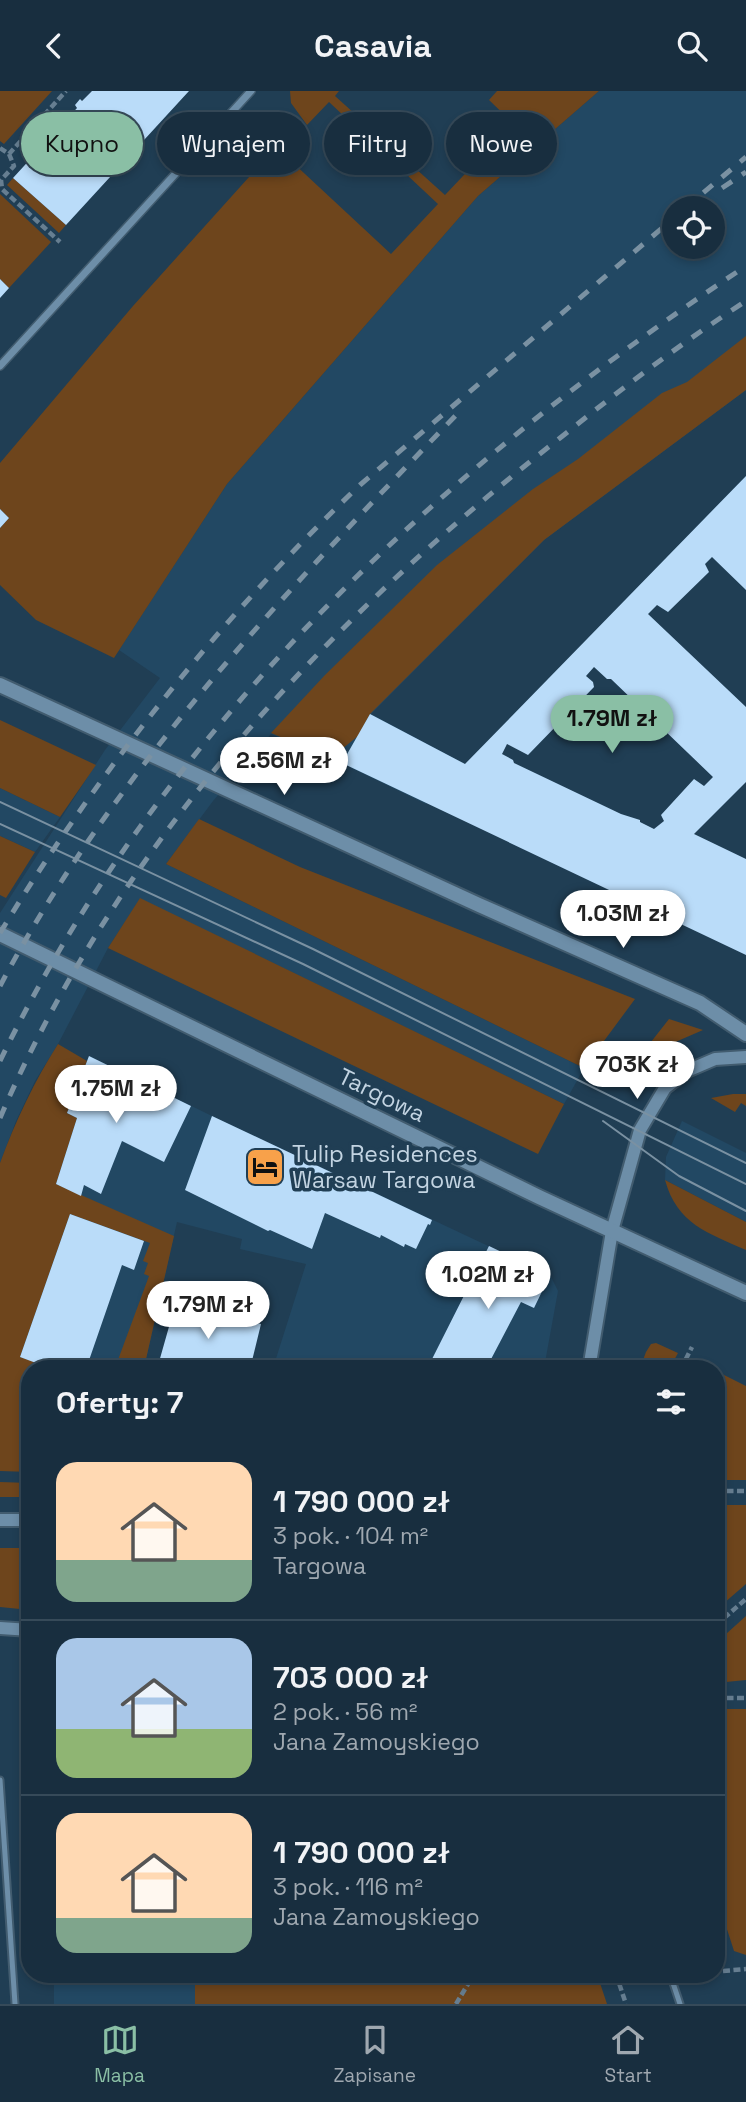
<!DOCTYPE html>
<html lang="pl">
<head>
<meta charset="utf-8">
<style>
	:root { --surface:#182e3f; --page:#253a4a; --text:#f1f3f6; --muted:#9fa8b0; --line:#364a59; --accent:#8abfa5 }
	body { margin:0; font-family:"Space Grotesk",sans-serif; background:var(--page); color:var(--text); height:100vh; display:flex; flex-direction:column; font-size:26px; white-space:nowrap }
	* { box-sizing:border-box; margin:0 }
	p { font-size:23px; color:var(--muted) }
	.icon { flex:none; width:38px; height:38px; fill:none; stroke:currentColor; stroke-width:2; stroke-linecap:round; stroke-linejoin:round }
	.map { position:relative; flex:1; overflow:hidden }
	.sheet { position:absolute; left:21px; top:1269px; width:704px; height:623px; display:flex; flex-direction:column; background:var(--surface); border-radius:28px; box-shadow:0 4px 10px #0003,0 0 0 2px var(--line) }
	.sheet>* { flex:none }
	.hud { position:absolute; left:21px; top:21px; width:705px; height:63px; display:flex; gap:14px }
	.controls { position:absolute; left:662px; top:105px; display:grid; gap:14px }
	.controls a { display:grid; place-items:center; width:63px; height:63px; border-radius:50%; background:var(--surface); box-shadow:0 4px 10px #0003,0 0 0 2px var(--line); font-size:35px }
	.price { position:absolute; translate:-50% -60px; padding:0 16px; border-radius:24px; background:#fff; color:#222; font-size:23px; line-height:46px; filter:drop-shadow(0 2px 4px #0008) }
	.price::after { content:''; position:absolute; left:50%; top:42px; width:21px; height:16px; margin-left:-10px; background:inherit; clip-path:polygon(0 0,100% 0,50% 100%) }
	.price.on { background:var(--accent); color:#111 }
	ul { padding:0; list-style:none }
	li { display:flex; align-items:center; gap:21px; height:175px; padding:0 35px }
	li+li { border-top:2px solid var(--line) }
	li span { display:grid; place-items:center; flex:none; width:196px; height:140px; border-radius:21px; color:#555 }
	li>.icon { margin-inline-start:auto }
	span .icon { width:84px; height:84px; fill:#fffc; stroke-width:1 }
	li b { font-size:30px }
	h2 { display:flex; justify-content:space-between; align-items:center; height:84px; padding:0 35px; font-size:30px }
	.tag { padding:0 24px; border-radius:32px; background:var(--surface); box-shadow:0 4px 10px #0003,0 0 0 2px var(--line); font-size:24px; line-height:63px }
	.tag.on { background:var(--accent); color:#111 }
	header { display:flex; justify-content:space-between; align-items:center; height:91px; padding:0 35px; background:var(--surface); font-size:32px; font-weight:600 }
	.tabs { display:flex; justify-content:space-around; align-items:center; height:98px; border-top:2px solid var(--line); background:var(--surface); font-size:19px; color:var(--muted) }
	.tabs a { display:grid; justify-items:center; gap:4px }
	.tabs .on { color:var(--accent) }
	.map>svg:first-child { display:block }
	.built { fill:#224863; fill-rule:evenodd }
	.green { fill:#6e451c }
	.building { fill:#badcf9; fill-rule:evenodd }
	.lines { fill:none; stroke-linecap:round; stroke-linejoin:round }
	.service-casing { stroke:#425c6f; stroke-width:9 }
	.minor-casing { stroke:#425c6f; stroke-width:10 }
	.tertiary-casing { stroke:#425c6f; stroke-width:16 }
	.secondary-casing { stroke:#425c6f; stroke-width:18 }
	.path { stroke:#667e91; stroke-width:4.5; stroke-dasharray:7 3.5; stroke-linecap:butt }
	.service { stroke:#6d8ea8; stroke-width:5 }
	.minor { stroke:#6d8ea8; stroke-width:7 }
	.tertiary { stroke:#6d8ea8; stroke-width:12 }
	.secondary { stroke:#6d8ea8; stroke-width:14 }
	.tram { stroke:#7a91a2; stroke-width:2 }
	.rail { stroke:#7a91a2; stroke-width:5; stroke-dasharray:12 12; stroke-linecap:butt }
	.labels { text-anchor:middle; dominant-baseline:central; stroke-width:7; stroke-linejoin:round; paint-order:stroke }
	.street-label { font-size:23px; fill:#c3d4e2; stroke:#203e54 }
	.poi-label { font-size:23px; fill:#c3d4e2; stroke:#203e54; text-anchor:start }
</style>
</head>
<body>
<header><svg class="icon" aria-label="back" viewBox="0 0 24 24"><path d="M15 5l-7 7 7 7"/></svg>Casavia<svg class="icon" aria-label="search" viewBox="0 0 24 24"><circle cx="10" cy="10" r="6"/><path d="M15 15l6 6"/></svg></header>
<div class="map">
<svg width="746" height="1913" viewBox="0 0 746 1913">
	<rect width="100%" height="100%" fill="#203e54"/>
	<path class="built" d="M599,0H746V299L544,449L371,623L465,673L426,713L331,667L271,643L213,710L166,773L584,977L564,1013L140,808L108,857L58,953L35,990L16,1030L0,1072V822L105,659L160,587L119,559L227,393L478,105ZM674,117H712V156H674Z
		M0,697L60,726L35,761L0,745Z
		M89,965L212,1025L550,1184L558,1200L544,1277H273L306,1173L240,1158L242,1148L177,1131L144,1277L30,1278L0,1253L77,1028L67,1022Z
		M682,1030L746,1062V1131L665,1089L666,1066Z
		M54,1883H195V1913H54Z"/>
	<path class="green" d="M0,0H52L4,53L0,50Z
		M290,0H339L335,5L445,104L513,32L489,9L497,0H599L478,105L227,393L114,567L36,529L0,494V437L9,427L0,418V372L133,215L276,56L391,163L438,113L329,11L307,34L291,12Z
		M13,87L66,134L59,142L7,94Z
		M0,103L51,151L9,197L0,188Z
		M746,245V299L544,449L370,623L358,645L331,667L271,642L325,584L437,474L533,398L578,368L662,302L687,291Z
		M0,629L96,674L60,726L0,697Z
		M199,728L300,776L635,908L584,977L166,773Z
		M0,745L35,761L6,807L0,804Z
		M140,807L564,1013L538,1063L108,857Z
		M669,928L703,939L657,959L641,969L640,965Z
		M58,953L87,970L67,1022L77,1027L56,1093L174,1145L144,1277H115L149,1185L144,1183L148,1172L143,1170L150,1152L70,1123L20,1266L38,1272L36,1277L30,1278V1381L0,1380V1072C16,1029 34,991 58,953Z
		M733,1003H746V1015L741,1012L735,1021L711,1007Z
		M665,1089L746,1131V1159C708,1142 677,1133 665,1089Z
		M656,1252L678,1262L670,1277H640L646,1261L651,1253Z
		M716,1280L746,1295V1389H716Z
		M0,1391L30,1392V1406H0Z
		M716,1414H746V1493L716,1519Z
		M0,1457H30V1519L0,1516Z
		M746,1525V1589L716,1592V1552Z
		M716,1618H746V1864L734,1860L716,1804Z
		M195,1883H597L607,1913H195Z"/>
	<path class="building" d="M92,0H189L66,134L13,87L77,17L75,14L80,8L82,10Z
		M0,188L9,197L0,207Z
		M746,385V499L712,466L705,473L709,481L668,521L657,514L648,523L746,616V691L694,743L746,768V864L342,672L370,623L465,673ZM594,576L607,588H611L713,686L704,695L694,688L661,724L664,730L654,738L640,731V729L621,723L514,672L513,669L502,663L507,653L528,664L594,596L593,591L586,585Z
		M0,418L9,427L0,437Z
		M89,965L191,1015L164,1071L122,1050L101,1103L84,1094L81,1105L56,1093L77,1027L67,1022Z
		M212,1025L432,1129L430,1134L428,1133L416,1158L405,1153L404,1156L381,1144L380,1147L325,1122L312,1158L270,1139L268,1140L185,1099Z
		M70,1123L144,1150L134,1179L122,1174L86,1278H52L20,1266Z
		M489,1155L550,1184L534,1217L521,1211L489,1272L499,1278H427Z
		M176,1211L261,1233L250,1278H157Z"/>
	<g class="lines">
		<defs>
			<path id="service" d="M0,1689L15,1913
				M670,1883L680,1913"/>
			<path id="minor" d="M0,275L251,0"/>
			<path id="tertiary" d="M589,1278L612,1140L640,1039L665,997L687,980L715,968L746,966
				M0,1429H30
				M0,1537L30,1539"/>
			<path id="secondary" d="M0,594L479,814L700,912L746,943
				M0,843L539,1106L746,1202"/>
		</defs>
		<use href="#service" class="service-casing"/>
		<use href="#minor" class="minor-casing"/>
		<use href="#tertiary" class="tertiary-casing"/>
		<use href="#secondary" class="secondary-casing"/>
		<path class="path" d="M0,57L9,63L66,0
			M9,63L14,75L1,89L2,98L60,151
			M681,1278L692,1256
			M716,1400H746
			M716,1534L746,1508
			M716,1607H746
			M723,1880L746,1878
			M616,1883L626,1913
			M456,1913L474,1883"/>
		<use href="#service" class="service"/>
		<use href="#minor" class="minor"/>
		<use href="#tertiary" class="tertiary"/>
		<use href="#secondary" class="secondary"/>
		<path class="tram" d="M0,711L313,858L746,1072
			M0,733L303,873L746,1093
			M603,1030L679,1085L746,1120"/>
		<path class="rail" d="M722,97L746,81
			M685,117L746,66
			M0,842C99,679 221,526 360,394L674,127
			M0,895C116,676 290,496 461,319
			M0,970C161,637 442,376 746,175
			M0,1027C118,752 327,529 560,347C620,299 681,252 746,210"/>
	</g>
	<defs>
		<symbol id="hotel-square" viewBox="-11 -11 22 22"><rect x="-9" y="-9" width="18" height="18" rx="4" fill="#f8a14a" stroke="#203e54"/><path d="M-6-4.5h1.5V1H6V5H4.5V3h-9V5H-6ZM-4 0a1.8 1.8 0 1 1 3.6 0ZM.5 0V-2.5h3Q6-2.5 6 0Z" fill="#111"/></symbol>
	</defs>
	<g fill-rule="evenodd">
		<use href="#hotel-square" x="243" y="1054" width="44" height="44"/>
	</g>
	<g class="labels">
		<g class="street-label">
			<text transform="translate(382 1004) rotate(26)">Targowa</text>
		</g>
		<g class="poi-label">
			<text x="292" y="1063">Tulip Residences<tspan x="292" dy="26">Warsaw Targowa</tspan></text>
		</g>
	</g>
</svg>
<div class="controls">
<a><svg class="icon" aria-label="locate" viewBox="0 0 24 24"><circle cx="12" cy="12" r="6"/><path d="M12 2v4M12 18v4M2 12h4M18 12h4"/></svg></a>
</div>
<b class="price on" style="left:612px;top:664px">1.79M zł</b>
<b class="price" style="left:284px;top:706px">2.56M zł</b>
<b class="price" style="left:623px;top:859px">1.03M zł</b>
<b class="price" style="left:637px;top:1010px">703K zł</b>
<b class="price" style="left:116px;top:1034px">1.75M zł</b>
<b class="price" style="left:488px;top:1220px">1.02M zł</b>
<b class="price" style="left:208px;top:1250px">1.79M zł</b>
<div class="hud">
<a class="tag on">Kupno</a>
<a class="tag">Wynajem</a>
<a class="tag">Filtry</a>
<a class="tag">Nowe</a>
</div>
<section class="sheet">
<h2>Oferty: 7<svg class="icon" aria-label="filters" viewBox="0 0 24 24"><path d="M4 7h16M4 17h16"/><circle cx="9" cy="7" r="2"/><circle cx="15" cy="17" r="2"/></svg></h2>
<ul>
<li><span style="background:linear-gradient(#ffd9b3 70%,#7fa58c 0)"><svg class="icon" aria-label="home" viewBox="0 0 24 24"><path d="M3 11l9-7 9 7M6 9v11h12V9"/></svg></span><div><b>1 790 000 zł</b><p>3 pok. · 104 m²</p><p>Targowa</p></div></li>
<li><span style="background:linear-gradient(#a9c7e8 65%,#8fb573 0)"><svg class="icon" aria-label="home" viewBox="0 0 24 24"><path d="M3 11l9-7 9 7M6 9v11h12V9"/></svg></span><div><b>703 000 zł</b><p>2 pok. · 56 m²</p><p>Jana Zamoyskiego</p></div></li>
<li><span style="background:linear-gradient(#ffd9b3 75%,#7fa58c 0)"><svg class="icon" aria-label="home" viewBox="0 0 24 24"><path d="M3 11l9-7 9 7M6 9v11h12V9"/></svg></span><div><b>1 790 000 zł</b><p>3 pok. · 116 m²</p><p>Jana Zamoyskiego</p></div></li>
</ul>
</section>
</div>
<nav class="tabs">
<a class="on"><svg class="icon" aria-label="map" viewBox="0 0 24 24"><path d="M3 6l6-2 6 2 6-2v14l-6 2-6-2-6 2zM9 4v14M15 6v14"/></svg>Mapa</a>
<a><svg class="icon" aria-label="saved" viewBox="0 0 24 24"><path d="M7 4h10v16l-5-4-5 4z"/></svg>Zapisane</a>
<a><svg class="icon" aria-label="home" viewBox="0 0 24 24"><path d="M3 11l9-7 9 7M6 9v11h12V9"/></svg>Start</a>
</nav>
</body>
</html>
